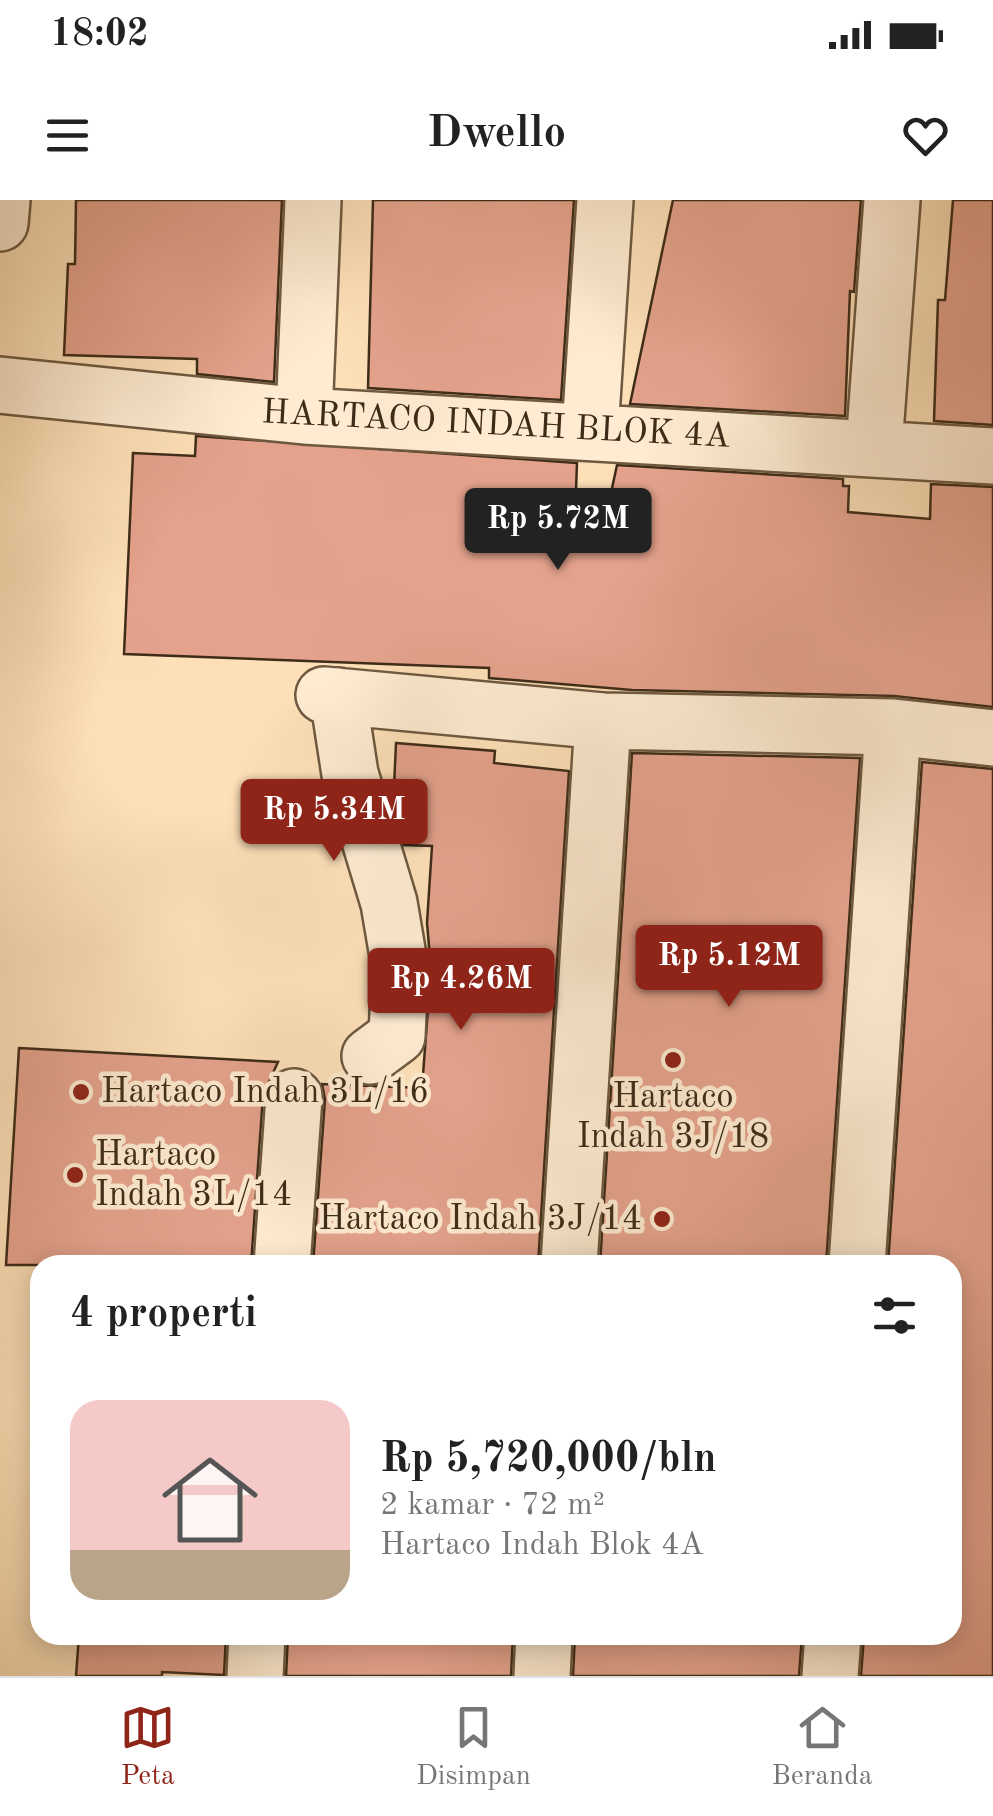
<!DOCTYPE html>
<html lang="id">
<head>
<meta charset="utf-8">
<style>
	:root { --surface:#fff; --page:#f2f2f2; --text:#222; --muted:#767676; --line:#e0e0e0; --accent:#8f2418 }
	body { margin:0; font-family:"Old Standard TT",serif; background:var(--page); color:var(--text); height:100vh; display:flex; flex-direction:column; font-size:38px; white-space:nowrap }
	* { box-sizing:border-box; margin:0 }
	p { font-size:32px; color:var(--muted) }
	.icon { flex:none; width:55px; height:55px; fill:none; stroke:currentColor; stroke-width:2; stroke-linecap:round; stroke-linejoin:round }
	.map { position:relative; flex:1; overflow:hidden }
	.details { position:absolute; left:30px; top:1055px; width:932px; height:390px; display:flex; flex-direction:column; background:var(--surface); border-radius:30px; box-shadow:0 5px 25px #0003 }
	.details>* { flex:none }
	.price { position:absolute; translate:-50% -85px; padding:0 22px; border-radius:10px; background:var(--accent); color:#fff; font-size:32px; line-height:65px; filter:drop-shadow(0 2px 5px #0008) }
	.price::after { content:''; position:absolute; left:50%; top:60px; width:30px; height:22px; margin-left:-15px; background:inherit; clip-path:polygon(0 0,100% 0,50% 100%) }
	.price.active { background:#222; color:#fff }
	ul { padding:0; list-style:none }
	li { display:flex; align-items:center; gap:30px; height:250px; padding:0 40px }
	li span { display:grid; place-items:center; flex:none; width:280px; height:200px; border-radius:30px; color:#555 }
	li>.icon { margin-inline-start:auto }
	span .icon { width:120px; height:120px; fill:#fffc; stroke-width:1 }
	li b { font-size:42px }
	h2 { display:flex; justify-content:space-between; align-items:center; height:120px; padding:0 40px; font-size:42px }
	.status { display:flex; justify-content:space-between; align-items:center; height:70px; padding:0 50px; background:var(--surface); direction:ltr }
	.status svg { height:28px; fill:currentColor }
	header { display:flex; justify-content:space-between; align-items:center; height:130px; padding:0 40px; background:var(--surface); font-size:45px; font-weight:700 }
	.tab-bar { display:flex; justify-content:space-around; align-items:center; height:140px; border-top:2px solid var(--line); background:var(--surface); font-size:28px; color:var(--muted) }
	.tab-bar a { display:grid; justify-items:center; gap:5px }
	.tab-bar .active { color:var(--accent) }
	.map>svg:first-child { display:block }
	.building { fill:#e4a28c; stroke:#3e2c18; stroke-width:2.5 }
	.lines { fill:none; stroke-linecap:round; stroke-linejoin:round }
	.minor-casing { stroke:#6e5940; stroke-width:60 }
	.minor { stroke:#feebd1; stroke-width:55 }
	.poi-dot { fill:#8f2418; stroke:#feebd1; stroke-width:4 }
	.labels { text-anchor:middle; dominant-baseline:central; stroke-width:9; stroke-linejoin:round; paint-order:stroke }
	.street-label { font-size:35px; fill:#3e2c18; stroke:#feebd1 }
	.poi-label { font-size:35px; fill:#3e2c18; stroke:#feebd1; text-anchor:start }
</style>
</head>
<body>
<div class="status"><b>18:02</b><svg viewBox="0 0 49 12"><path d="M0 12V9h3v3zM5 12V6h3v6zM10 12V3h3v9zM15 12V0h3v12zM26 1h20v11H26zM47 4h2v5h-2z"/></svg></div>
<header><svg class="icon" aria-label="menu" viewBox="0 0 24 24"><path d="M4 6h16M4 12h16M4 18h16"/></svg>Dwello<svg class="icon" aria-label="heart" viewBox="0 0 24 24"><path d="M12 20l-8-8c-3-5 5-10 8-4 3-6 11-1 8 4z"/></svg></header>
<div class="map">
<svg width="993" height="1476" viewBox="0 0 993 1476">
	<rect width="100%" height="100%" fill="#fde0b8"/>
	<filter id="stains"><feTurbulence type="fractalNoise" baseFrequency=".002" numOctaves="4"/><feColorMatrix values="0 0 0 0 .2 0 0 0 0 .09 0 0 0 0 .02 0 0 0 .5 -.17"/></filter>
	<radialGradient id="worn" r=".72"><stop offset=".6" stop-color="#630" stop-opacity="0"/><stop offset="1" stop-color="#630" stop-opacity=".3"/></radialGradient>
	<path class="building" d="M76,0H282L274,182L197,174V159L64,155L68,64H75Z
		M373,0H574L561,200L368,188Z
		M673,0H861L854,92L850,91L845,216L630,204Z
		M953,0H993V225L934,221L938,100H945Z
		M196,236L577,263L575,318L605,321L617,265L843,279V286H849L848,312L930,319L931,284L993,287V507L894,496L632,490L489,478V468L124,454L133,253L195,256Z
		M396,543L495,551L494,563L569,571L538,1065H313L325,899L322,884L422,888L431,769L427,723L432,646L404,645L393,609Z
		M632,553L860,558L826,1065H600Z
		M922,562L993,569V1476H861L864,1435H952V1065H888Z
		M19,848L278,862L263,895L251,1065H6Z
		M79,1435H226L224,1475L162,1472V1476H76Z
		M288,1435H513L511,1476H286Z
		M575,1435H802L799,1476H573Z"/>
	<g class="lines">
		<defs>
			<path id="minor" d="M0,23L2,0
				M0,185L304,216L993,256
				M304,216L313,0
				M590,231L605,0
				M874,247L892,0
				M324,495L603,521L893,527L993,538
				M338,496L350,574L389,703L400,768L397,836L370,856
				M282,1065L294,897
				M569,1065L603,521
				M857,1065L893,527
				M255,1476L257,1435
				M542,1476L544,1435
				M830,1476L833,1435"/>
		</defs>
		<use href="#minor" class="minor-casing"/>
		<use href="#minor" class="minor"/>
	</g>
	<g class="poi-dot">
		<circle cx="673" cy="860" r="10"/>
		<circle cx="81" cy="892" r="10"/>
		<circle cx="75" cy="975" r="10"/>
		<circle cx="662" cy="1019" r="10"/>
	</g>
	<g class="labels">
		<g class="street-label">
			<text transform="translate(496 225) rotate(3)">HARTACO INDAH BLOK 4A</text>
		</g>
		<g class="poi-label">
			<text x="101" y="892">Hartaco Indah 3L/16</text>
			<text x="673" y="897" text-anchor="middle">Hartaco<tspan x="673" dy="40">Indah 3J/18</tspan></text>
			<text x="95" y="955">Hartaco<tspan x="95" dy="40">Indah 3L/14</tspan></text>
			<text x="642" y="1019" text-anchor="end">Hartaco Indah 3J/14</text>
		</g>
	</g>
	<rect width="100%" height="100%" filter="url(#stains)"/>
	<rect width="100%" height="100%" fill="url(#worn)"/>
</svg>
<b class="price active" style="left:558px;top:373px">Rp 5.72M</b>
<b class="price" style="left:334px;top:664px">Rp 5.34M</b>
<b class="price" style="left:729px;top:810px">Rp 5.12M</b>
<b class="price" style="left:461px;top:833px">Rp 4.26M</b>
<section class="details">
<h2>4 properti<svg class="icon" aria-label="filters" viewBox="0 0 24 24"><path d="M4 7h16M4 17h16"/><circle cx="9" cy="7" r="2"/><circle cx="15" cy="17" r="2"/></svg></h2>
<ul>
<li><span style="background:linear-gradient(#f6c9c9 75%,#b9a48a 0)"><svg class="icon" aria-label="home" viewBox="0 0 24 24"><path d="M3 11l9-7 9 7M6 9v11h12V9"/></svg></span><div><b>Rp 5,720,000/bln</b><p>2 kamar · 72 m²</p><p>Hartaco Indah Blok 4A</p></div></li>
</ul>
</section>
</div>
<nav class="tab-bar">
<a class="active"><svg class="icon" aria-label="map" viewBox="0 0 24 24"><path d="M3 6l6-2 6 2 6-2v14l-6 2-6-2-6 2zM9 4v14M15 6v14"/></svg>Peta</a>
<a><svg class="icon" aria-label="saved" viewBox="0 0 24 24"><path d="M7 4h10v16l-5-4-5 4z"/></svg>Disimpan</a>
<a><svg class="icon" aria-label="home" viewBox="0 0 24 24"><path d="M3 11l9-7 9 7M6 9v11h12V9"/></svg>Beranda</a>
</nav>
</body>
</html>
